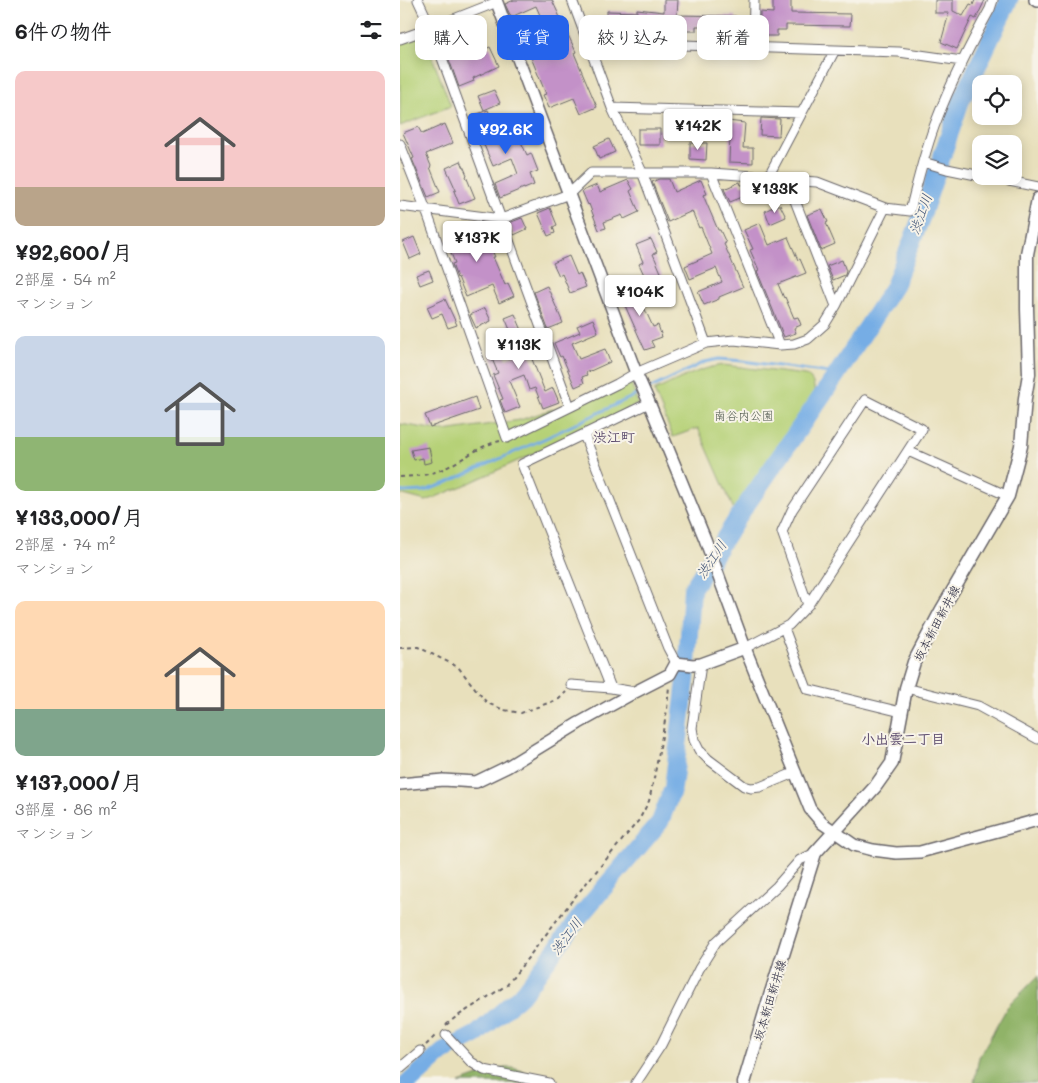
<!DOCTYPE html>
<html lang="ja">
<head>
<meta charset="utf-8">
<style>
	:root { --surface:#fff; --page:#f6f6f6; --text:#202124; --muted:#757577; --accent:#2563eb }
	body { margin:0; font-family:Mali,"Klee One",sans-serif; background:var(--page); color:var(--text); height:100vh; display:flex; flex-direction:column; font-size:19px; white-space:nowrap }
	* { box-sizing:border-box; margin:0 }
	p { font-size:16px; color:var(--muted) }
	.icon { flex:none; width:28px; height:28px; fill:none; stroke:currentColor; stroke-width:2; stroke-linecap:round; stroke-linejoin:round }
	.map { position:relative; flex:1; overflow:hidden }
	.panel { display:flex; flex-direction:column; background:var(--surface); width:400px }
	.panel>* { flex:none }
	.guide { position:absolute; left:15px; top:15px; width:475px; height:45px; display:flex; gap:10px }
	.buttons { position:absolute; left:572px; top:75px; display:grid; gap:10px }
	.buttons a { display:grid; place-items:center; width:50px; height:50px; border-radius:10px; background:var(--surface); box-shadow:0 2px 12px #0003; font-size:25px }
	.price { position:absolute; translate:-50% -42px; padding:0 11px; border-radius:5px; background:#fff; color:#222; font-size:16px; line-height:32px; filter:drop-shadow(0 1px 2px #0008) }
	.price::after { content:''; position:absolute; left:50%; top:30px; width:15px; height:11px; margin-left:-8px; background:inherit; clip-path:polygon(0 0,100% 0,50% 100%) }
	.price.on { background:var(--accent); color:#fff }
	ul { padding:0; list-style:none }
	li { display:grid; align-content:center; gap:10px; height:265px; padding:0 15px }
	li span { display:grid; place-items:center; height:155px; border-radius:10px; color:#555 }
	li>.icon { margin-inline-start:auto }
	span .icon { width:90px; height:90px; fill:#fffc; stroke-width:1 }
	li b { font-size:21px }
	h2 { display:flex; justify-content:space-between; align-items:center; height:60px; padding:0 15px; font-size:21px }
	.tag { padding:0 18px; border-radius:10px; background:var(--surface); box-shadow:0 2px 12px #0003; font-size:18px; line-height:45px }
	.tag.on { background:var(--accent); color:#fff }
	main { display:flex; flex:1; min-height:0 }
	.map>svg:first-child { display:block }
	.green { fill:#b6d177; stroke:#6c7a59 }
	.forest { fill:#90b368; stroke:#596a52 }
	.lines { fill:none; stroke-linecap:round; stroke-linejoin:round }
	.stream { stroke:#76ade5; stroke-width:3 }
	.river { stroke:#76ade5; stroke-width:18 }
	.building { fill:#c391c8 }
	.minor-casing { stroke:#676468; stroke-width:11 }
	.tertiary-casing { stroke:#676468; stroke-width:14 }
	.secondary-casing { stroke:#676468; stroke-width:15 }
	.path { stroke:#676468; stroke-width:2; stroke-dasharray:4 4; stroke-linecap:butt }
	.minor { stroke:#fff; stroke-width:9 }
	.tertiary { stroke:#fff; stroke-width:11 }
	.secondary { stroke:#fff; stroke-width:12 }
	.labels { text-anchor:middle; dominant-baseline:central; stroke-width:4; stroke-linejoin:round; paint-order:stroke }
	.park-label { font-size:12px; fill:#4e574d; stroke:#f7f3e8 }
	.street-label { font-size:12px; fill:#22223b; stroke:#f7f3e8 }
	.water-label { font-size:14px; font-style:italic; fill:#3f5376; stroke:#f7f3e8 }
	.neighbourhood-label { font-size:14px; font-weight:bold; fill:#5a496c; stroke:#f7f3e8 }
</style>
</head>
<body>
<main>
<section class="panel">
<h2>6件の物件<svg class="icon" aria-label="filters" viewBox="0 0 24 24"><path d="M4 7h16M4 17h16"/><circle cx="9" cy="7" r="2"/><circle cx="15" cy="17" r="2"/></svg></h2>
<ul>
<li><span style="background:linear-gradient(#f6c9c9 75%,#b9a48a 0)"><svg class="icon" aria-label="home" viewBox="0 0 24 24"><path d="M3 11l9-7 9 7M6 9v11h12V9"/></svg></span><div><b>¥92,600/月</b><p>2部屋 · 54 m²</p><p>マンション</p></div></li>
<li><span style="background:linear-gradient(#c9d6e8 65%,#8fb573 0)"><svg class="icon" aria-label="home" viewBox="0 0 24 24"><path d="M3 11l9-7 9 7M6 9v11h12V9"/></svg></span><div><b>¥133,000/月</b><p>2部屋 · 74 m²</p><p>マンション</p></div></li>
<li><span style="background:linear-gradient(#ffd9b3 70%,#7fa58c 0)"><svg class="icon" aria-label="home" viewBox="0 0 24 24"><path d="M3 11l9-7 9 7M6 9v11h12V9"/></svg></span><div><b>¥137,000/月</b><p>3部屋 · 86 m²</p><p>マンション</p></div></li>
</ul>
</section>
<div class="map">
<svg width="638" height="1083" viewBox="0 0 638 1083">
	<rect width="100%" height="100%" fill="#f7f3e8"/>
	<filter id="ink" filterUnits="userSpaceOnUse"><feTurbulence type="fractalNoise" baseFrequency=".02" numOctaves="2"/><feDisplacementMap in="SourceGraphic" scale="10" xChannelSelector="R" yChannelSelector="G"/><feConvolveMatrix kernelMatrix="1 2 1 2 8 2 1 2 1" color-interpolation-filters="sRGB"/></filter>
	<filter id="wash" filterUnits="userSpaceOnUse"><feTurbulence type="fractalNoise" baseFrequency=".0096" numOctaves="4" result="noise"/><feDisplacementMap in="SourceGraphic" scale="20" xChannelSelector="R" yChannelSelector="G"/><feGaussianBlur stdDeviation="1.12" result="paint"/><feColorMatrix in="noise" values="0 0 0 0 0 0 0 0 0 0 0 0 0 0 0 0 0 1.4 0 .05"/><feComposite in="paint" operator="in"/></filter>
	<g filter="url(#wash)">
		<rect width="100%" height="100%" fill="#e8e0bc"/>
		<path class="green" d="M22,31L51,106L0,126V40Z
			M323,365L405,375C414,379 415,387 414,397L335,512L298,428L273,437L254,391C276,381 299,368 323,365Z
			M231,383L238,404L148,447L65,485L26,501L0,494V424L44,431L120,420Z"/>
		<path class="forest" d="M638,976V1083H574L579,1057L608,1006Z
			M101,1068H113L143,1078L151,1083H59Z"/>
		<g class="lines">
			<path class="stream" d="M0,491L4,492L24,491L44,484L148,437L305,362L319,359L343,361L437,374"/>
			<path class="river" d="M8,1083L43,1052L77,1034L124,992L181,915L260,822L273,788L286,680L292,589L342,511L437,374L494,286L521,218L560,103L609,0"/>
		</g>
		<g id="blocks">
			<path class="building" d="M114,0H152L176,52L174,53L197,107L181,114L174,98L149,108L143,95L146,94L130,55L153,45L136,6L111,17L105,4Z
				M264,0H278L277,15L336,16V32H317V26H296V31H268V37L253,36L254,25L228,22V27L207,26V11L237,12V9L264,12Z
				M373,0H391V13L451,14L450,26L386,25V30H377V36H360V12L373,13Z
				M535,0H553V11L563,16L570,4L573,5L575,0H585L576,19L572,17L557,49L541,42L549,13H535Z
				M64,47L67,57L90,47L99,66L73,78L74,81L59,87L47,54Z
				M94,90L100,103L84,110L78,96Z
				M88,110L94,123L92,124L99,141L117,133L127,155L131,153L138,171L130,174L134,185L124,189V188L100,198L95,184L118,174L112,158L93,166L84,145L83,146L77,132H79L72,116Z
				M361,118L380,119L379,136L360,135Z
				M327,121L345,123L343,148H353V163L329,162L330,133H327Z
				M45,124L53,143L26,154L31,166L30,167L40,192L28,197L12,159L14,158L3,133L18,127L22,134Z
				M238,129H260V145H238Z
				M209,139L215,152L199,159L194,146Z
				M290,143H307L306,160L290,159Z
				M61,161L67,175L66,176L75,198L59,204L54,191L56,190L46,168Z
				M259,179H269L274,192L301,180L307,194L303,195L318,230H320L326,243L324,244L343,287L319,297V299L304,305L298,292L322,282L316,268L290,279L285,266L312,254L301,227L299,228L292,211L268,222L252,182Z
				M228,180L233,189L230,191L239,212L224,219L222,215L204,222L206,228L199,230L189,204L188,205L182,191L197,185L200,192Z
				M340,182L341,185L367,183V194L345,196L330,202L324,189Z
				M377,205H380L386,217L370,224L365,211Z
				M150,208L157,225L153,227L155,233L148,236L138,213Z
				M422,209L428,222L426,223L435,244L421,250L407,215Z
				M122,218L127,229L114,235L109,223Z
				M77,222L83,223L88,234L85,235L95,257H93L105,285L108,283L114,296L99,303L92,286L66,297L58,277L57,278L52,264L55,263L46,241L68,231L66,227Z
				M360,223L369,245L388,237L398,260L400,259L406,273L378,284L384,298L385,297L394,318L398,317L401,325L394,328L396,333L384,337L357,271L359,270L350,250L353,249L344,230Z
				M14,237L21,254L10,259L3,242Z
				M251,239L257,252L253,254L263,277L265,276L271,289L255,296L247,276L245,277L239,264L243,262L236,245Z
				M169,256L177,275L180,273L186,287L170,293L162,274L159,276L153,263Z
				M442,260L446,271L445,275L433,280L427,266Z
				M29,270L33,280L20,285L16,275Z
				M233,283L253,327L258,325L262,337L251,341L254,347L245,350L218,290Z
				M147,286L163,323L148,329L134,292Z
				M45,299L57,325L48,328L42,314L32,318L27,307Z
				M85,308L91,321L76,328L70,315Z
				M115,314L124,335L127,334L133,347L128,349L145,392L153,388L159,402L143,408L135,388L129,390L124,375L109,381L120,407L105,413L100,400L103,399L93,375L98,373L89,352L102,346L107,359L120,353L105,318Z
				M193,319L198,332L172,343L179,359L205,349L210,362L186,373L187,375L182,377L184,383L175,387L162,356L160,357L154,343L180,332L177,326Z
				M75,397L79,410L30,427L25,415Z
				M29,447L32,462L24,464L23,458L14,460L11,450Z"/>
		</g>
	</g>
	<g filter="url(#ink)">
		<use href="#blocks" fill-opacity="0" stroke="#676468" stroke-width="1"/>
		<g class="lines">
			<defs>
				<path id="minor" d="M172,0L212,108L242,172L306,343
					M97,2L31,28L170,407
					M0,39L31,28L18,0
					M187,42L499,52L562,61
					M353,47L354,0
					M212,108L402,113
					M0,144L26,210L107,438L217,384L236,373L306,343L334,340L380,345L394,344L408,339L425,324L436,306L485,208
					M523,162L547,169L581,176
					M311,173L380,345
					M585,176L638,187
					M368,177L435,50
					M387,180L436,306
					M0,206L101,219L169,194L191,173H311L368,177L387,180L417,182L485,208L510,211C518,180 525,149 537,119C552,80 570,45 590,9L593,0
					M184,435L268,648L276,663
					M508,451L608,496
					M384,628L407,689L501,712
					M345,648L389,625L408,605L522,429L465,400L392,510L382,532L408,605
					M301,664L292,728L294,740L299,750L308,759L344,786L351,788L360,787L396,772
					M171,685L211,688
					M506,688L578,706L638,739
					M235,692L211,688L122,464L249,403
					M46,1035L71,1062L84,1070L149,1083
					M0,1068L20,1051
					M236,1083L261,1045L299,969L316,942L377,886L400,860L415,853"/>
				<path id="tertiary" d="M96,0L236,373L248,400L305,539L345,648L410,809L422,823L454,845L473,850L496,853L520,852L638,820
					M635,0L638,1
					M0,784L43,780L76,782L107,767L179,723L235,692L270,674L276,663L293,665L301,664L345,648"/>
				<path id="secondary" d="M344,1083L370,996L415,853L475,787L492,763L506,688L514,662L541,611L608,496L621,446L625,398L629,374L627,309V254L638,199"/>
			</defs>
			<use href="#minor" class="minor-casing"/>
			<use href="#tertiary" class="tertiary-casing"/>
			<use href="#secondary" class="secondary-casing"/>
			<path class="path" d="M0,477C12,476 24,476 35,472C58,465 76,446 100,441
				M0,648L18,647L58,667L87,703L104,710L121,713L159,699L166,692
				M46,1025L56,1017L107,985L174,898L239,820L249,801L254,778L267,710L269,686
				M26,1045L37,1034"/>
			<use href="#minor" class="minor"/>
			<use href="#tertiary" class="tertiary"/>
			<use href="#secondary" class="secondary"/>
		</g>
	</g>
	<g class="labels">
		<g class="park-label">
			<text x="344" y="415">南谷内公園</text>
		</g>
		<g class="street-label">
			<text transform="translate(536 623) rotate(-62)">坂本新田新井線</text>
			<text transform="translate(369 1000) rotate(-73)">坂本新田新井線</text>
		</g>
		<g class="water-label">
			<text transform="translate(520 214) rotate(-70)">渋江川</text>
			<text transform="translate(311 559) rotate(-56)">渋江川</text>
			<text transform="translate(166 936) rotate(-53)">渋江川</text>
		</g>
		<g class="neighbourhood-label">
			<text x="214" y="436">渋江町</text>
			<text x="503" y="738">小出雲二丁目</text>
		</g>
	</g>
</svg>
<div class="buttons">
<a><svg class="icon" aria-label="locate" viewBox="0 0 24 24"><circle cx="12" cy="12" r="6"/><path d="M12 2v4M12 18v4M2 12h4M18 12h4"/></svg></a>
<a><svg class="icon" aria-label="layers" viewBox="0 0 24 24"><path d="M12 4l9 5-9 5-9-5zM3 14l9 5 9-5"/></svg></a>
</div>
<b class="price" style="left:298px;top:151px">¥142K</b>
<b class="price on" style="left:106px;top:155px">¥92.6K</b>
<b class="price" style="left:375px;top:214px">¥133K</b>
<b class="price" style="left:77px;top:263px">¥137K</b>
<b class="price" style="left:240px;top:317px">¥104K</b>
<b class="price" style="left:119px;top:370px">¥113K</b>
<div class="guide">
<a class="tag">購入</a>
<a class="tag on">賃貸</a>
<a class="tag">絞り込み</a>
<a class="tag">新着</a>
</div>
</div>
</main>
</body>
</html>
